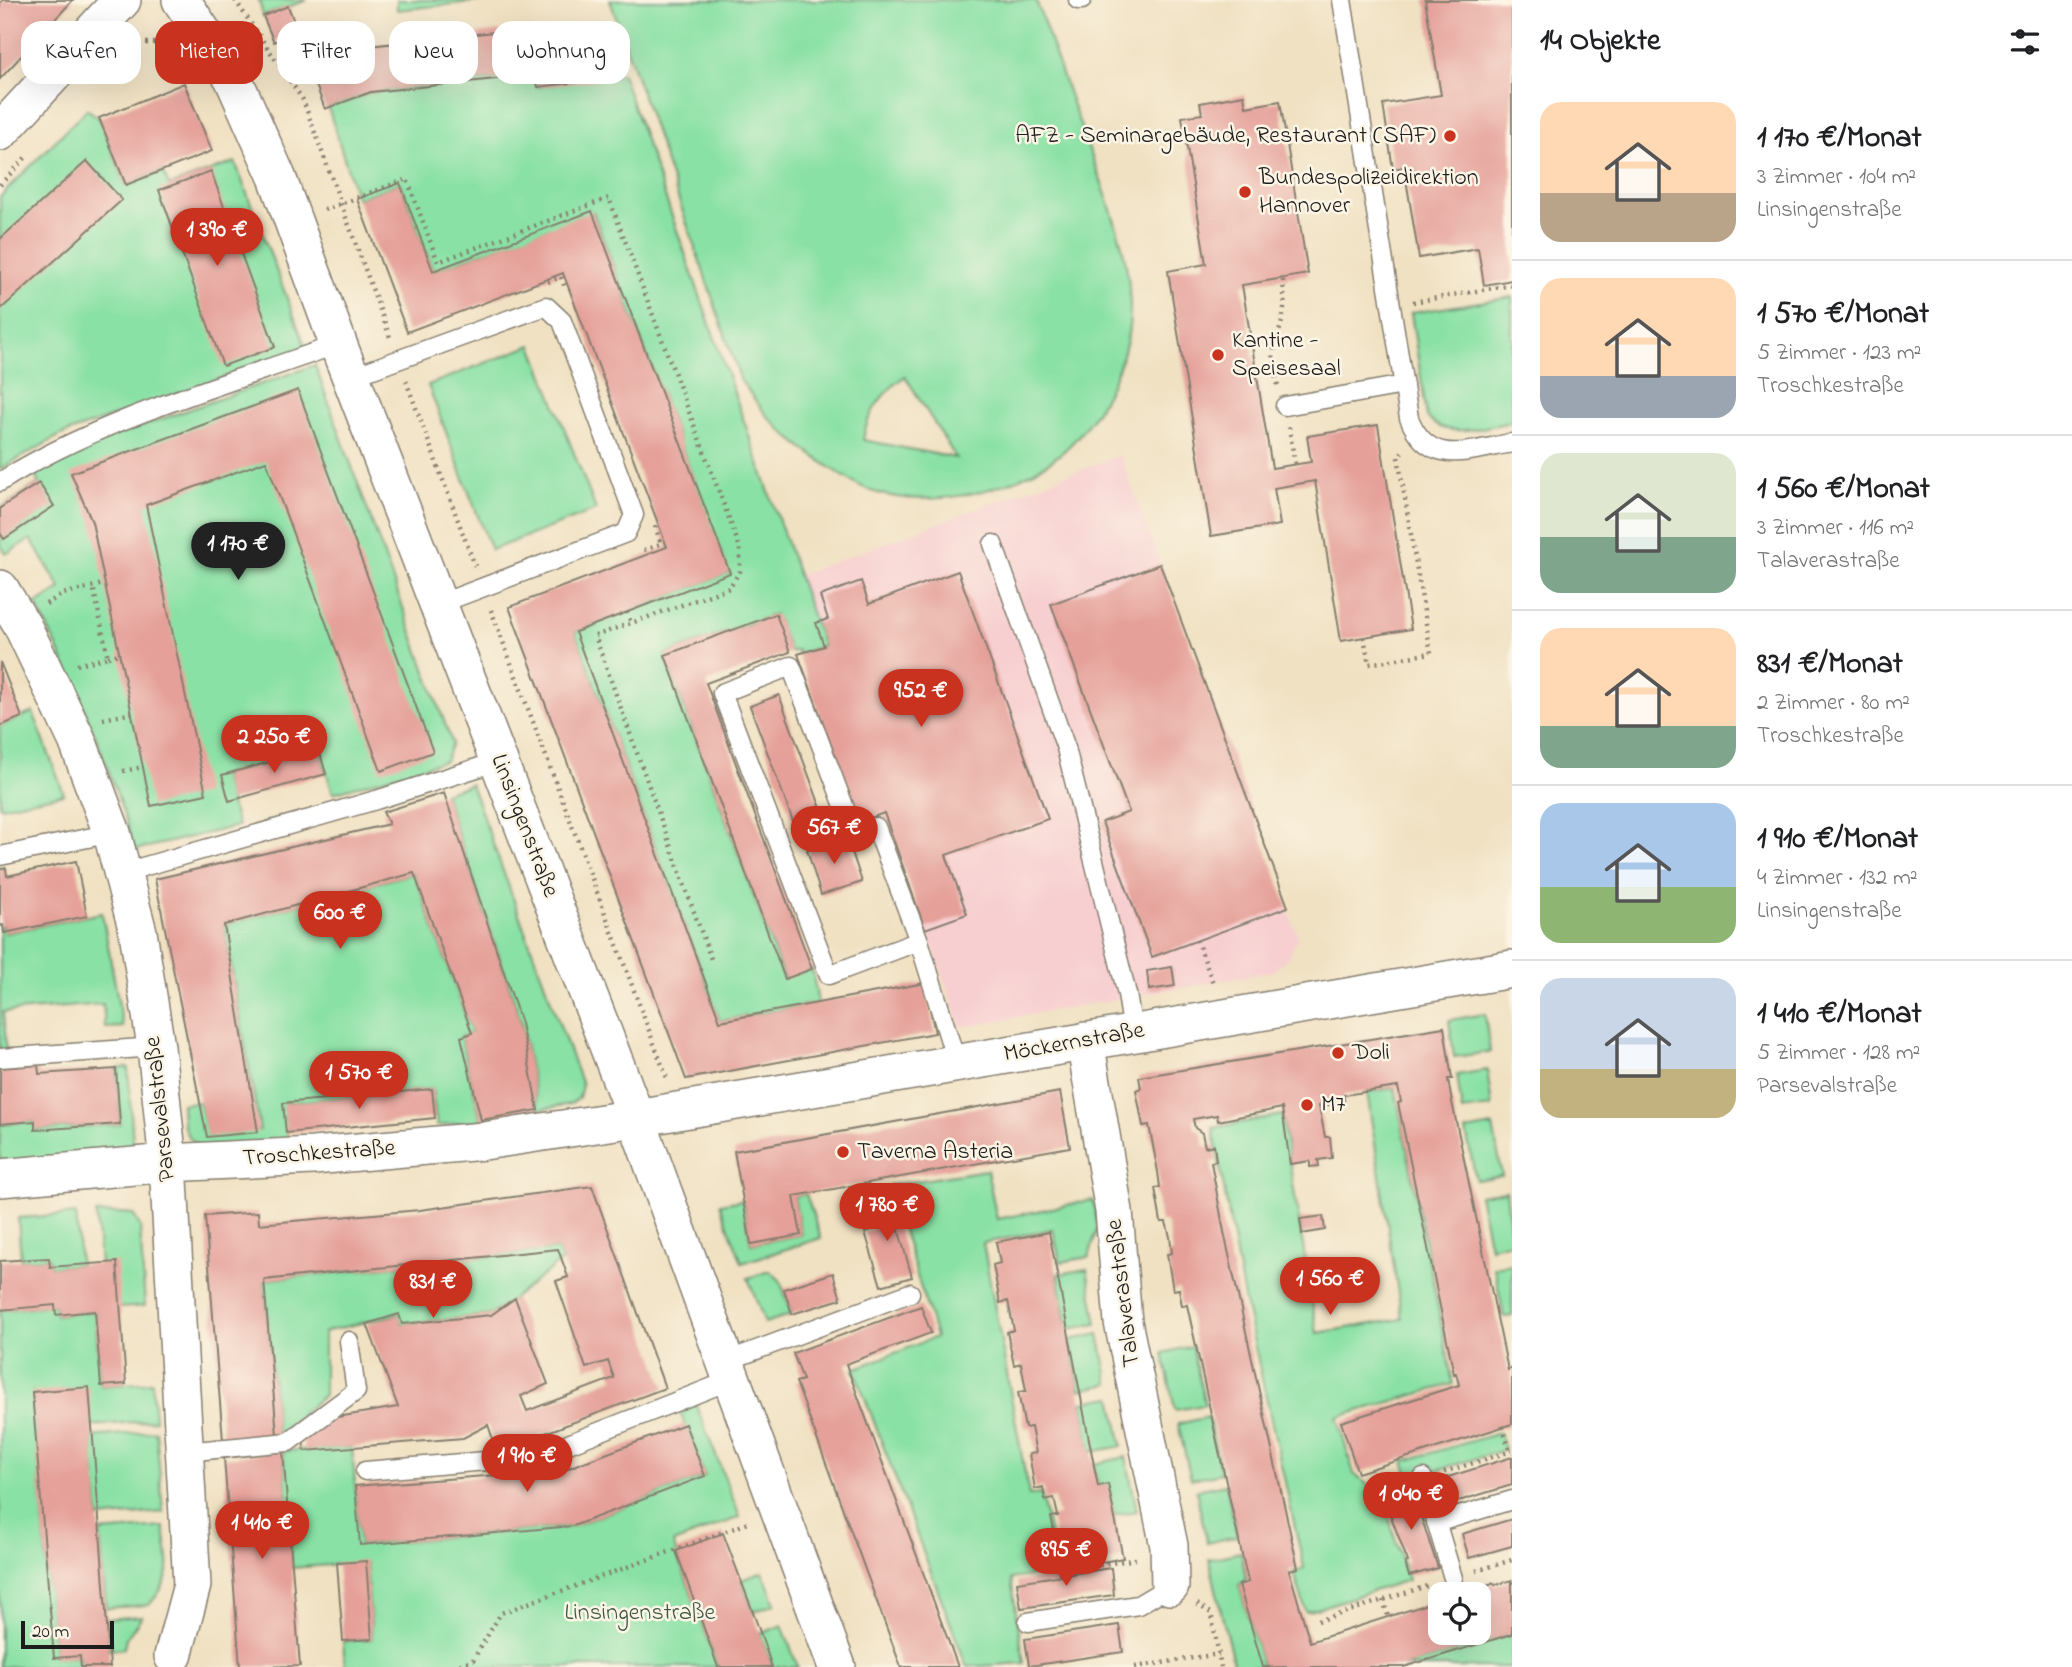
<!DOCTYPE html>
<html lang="de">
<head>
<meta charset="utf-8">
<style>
	:root { --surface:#fff; --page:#f6f6f6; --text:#202124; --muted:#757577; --line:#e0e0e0; --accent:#c8321e }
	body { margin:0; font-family:"Indie Flower",sans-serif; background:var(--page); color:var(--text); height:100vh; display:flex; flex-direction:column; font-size:26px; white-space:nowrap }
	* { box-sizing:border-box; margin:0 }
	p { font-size:23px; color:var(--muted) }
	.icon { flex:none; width:38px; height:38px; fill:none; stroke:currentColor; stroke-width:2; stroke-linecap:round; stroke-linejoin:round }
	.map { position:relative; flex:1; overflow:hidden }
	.drawer { display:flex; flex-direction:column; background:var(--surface); width:560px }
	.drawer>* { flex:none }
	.banner { position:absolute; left:21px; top:21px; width:665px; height:63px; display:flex; gap:14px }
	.controls { position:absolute; left:1428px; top:1582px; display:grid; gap:14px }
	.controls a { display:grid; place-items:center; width:63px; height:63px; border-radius:14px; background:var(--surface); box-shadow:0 7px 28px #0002; font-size:35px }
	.scale { position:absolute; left:21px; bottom:18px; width:93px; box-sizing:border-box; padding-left:7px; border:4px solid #1c1c1c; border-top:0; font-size:19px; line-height:24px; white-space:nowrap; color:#1c1c1c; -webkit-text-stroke:5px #fcf5e5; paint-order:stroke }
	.price { position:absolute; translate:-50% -60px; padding:0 16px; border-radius:24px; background:var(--accent); color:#fff; font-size:23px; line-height:46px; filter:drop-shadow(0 2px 4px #0008) }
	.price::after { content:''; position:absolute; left:50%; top:42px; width:21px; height:16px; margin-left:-10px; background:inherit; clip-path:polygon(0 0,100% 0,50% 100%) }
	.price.active { background:#222; color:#fff }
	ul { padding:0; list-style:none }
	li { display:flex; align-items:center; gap:21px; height:175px; padding:0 28px }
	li+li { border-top:2px solid var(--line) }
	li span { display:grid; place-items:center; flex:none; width:196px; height:140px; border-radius:21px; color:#555 }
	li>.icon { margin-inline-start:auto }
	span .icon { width:84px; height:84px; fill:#fffc; stroke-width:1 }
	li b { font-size:30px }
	h2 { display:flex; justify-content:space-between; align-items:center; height:84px; padding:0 28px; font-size:30px }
	.pill { padding:0 24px; border-radius:21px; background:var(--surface); box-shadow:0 7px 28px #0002; font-size:24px; line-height:63px }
	.pill.active { background:var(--accent); color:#fff }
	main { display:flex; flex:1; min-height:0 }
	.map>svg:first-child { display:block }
	.built { fill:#f7cfd0 }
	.green { fill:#89e1a5; stroke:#527e60; stroke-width:2; fill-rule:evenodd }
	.building { fill:#e5a09a }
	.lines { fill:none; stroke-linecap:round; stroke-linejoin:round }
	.lane-casing { stroke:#867e6f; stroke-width:21 }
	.street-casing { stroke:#867e6f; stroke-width:40 }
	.path { stroke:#867e6f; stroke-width:4.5; stroke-dasharray:2 5; stroke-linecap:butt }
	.lane { stroke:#fff; stroke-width:18 }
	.street { stroke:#fff; stroke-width:37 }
	.poi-dot { fill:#c8321e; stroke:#fcf5e5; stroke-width:2.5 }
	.labels { text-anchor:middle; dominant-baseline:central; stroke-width:5; stroke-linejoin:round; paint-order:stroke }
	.poi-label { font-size:24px; fill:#1c1c1c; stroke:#fcf5e5; text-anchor:start }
	.street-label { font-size:24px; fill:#1c1c1c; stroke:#fcf5e5 }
	.park-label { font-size:24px; fill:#3d5745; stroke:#fcf5e5 }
</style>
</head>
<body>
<main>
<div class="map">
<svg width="1512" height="1667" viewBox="0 0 1512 1667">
	<rect width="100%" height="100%" fill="#fcf5e5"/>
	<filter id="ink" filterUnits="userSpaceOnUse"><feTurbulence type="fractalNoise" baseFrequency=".0143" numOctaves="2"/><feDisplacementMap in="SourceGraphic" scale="14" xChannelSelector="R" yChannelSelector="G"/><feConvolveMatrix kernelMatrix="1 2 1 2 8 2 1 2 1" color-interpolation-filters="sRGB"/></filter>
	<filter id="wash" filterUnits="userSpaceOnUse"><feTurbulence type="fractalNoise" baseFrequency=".00686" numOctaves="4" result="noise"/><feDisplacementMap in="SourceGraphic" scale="28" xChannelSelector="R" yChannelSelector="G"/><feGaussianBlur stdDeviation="1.57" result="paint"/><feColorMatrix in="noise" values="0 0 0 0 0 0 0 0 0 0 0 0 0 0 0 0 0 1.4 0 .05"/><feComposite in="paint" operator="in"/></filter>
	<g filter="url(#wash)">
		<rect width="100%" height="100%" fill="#f0e1c2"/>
		<path class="built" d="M1120,455L1298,937L1290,954L1275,971L961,1027L799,575Z"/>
		<path class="green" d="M259,0H307L263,16Z
			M397,0H492L397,10Z
			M610,0H1036C1051,43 1066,87 1082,130C1105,195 1141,269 1127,340C1119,376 1097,417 1072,443C1029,489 934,511 874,492C848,483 789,440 770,419C760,408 751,394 741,381ZM905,376L956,458L863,440C867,412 883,392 905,376Z
			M622,74L823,646L798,654L797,650L790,652L775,614L665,655L784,978L812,969L818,1003L720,1021L575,632L729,573L593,212L433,271L400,183L357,199L328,107L371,92L535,75L538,87Z
			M87,109L99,118L126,185L163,171L169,186L235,162L306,348L61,435L0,469V197Z
			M1512,297V422C1484,426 1447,441 1427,417L1411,313Z
			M532,345L596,510L491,550L428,385Z
			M315,365L452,743L445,761L333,793L319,749L222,775L238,826L135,850C109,764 77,684 36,604L61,589L31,539L6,554L0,544V508L39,483L32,471L111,437Z
			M33,712L64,794L0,807V726Z
			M471,784L582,1085L579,1098L570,1104L538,1110L521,1022L444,793Z
			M414,873L472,1033L461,1037L481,1120L437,1126L432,1089L284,1103L288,1142L201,1147C182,1135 183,1125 182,1104L200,1102L208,1136L260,1130L224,925Z
			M102,913L123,1027L105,1028L103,1004L3,1012L7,1057L0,1058V926L3,925L5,933Z
			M1485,1014L1490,1052L1454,1057L1449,1020Z
			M128,1067L133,1143L131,1151L0,1165V1124L35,1121L36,1130L120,1124L116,1069Z
			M1487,1070L1492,1107L1462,1111L1457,1075Z
			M1395,1088L1453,1384L1337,1417L1354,1474L1382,1496L1408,1580L1306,1612L1294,1572L1304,1568L1243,1293L1213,1128L1282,1115L1317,1333L1402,1319L1367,1092Z
			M1493,1126L1502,1176L1476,1180L1466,1131Z
			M987,1170L997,1219L1093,1200L1098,1226L1089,1257L1060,1262L1053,1229L983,1243L1029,1495L1041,1494L1058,1572L1011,1579L1024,1663L967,1667L854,1369L936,1337L889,1185Z
			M1506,1191L1512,1242L1490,1247L1479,1195Z
			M806,1194L821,1238L742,1263L720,1204L743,1200L751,1244L801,1235L794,1196Z
			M123,1213L133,1214L140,1226L145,1306L120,1308L100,1264L96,1214Z
			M76,1214L80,1265L50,1267L49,1258L21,1260L18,1218Z
			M558,1249L562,1261L491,1315L402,1324L398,1314L324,1332V1395L277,1435L264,1280Z
			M1512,1264V1316L1504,1317L1494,1267Z
			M1087,1269L1097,1324L1068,1329L1058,1274Z
			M770,1271L780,1280L792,1314L765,1323L748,1278Z
			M55,1305L56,1315L95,1311L101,1386L152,1382L155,1420L91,1426L33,1392L54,1657L80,1656L81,1667H0V1310Z
			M1099,1334L1109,1384L1080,1390L1070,1340Z
			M1192,1346L1205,1405L1175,1410L1163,1353Z
			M1112,1397L1122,1446L1091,1452L1082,1402Z
			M696,1405L740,1517L673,1543L718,1667H345L343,1641L372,1639L366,1562L292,1568L283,1451L352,1447L360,1545L573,1526L705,1476L680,1412Z
			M1208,1417L1221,1473L1191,1479L1178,1424Z
			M156,1431L163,1512L99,1518L92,1437Z
			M1499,1433L1505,1450L1410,1478L1404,1461Z
			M1126,1457L1137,1511L1114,1515L1108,1485L1098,1486L1094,1464Z
			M1226,1484L1237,1536L1207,1543L1196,1490Z
			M164,1527C168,1564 176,1575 149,1605L106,1608L100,1532Z
			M1241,1552L1246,1579L1239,1585L1263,1667H1234L1209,1559Z
			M763,1572L775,1604L753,1612L741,1580Z
			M142,1616L126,1639L124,1648L109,1650L107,1619Z
			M782,1625L798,1667H772L760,1634Z
			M1512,1634V1667H1403Z"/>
		<g id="blocks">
			<path class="building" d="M3,0H73L0,79V3Z
				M1425,0H1512V280L1484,285L1478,248L1419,258L1404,167L1393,169L1383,104L1441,95Z
				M288,6L298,32L274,42L263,16Z
				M529,28L533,40L591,32L598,80L538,87L535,75L371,92L325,109L310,69L369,46Z
				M184,83L212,151L126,185L99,118Z
				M1244,95L1246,107L1280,101L1308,274L1242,285L1272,468L1311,462L1307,436L1378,425L1411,629L1341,641L1315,481L1274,488L1280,525L1211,536L1168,271L1206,264L1182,117L1202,114L1200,103Z
				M87,161L122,200L0,310V239Z
				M211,171L275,347L223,366L159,190Z
				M400,183L433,271L592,211L730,573L575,632L720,1021L925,983L935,1033L686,1079L509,607L667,547L563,273L407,332L357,199Z
				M298,390L433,752L381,771L266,461L146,505L206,794L151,806L92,522L71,473Z
				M39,483L54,506L4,539L0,533V508Z
				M1160,564L1288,907L1152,957L1102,822L1129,812L1051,604Z
				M958,571L1048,819L946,855L967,914L925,929L884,813L859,822L798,654L824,646L816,623L828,619L820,596L861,581L869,604Z
				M776,614L790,652L706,683L812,969L785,979L665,655Z
				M0,662L22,717L0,726Z
				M779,695L826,822L797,832L750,706Z
				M319,749L326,774L229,801L222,775Z
				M444,793L521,1023L538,1110L481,1120L461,1037L472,1033L414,873L224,925L258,1132L207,1137L155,879L389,824L383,812Z
				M847,837L862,882L821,895L807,850Z
				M76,861L87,916L4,933L3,925L0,926V869L6,868L7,876Z
				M1172,967L1175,986L1149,990L1147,971Z
				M1444,1027L1452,1079H1448L1451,1097L1508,1370L1512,1368V1424L1358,1473L1341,1422L1459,1385L1456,1373L1454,1374L1398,1103L1401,1102L1398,1087L1344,1095V1103L1319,1106L1325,1137H1330L1332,1158L1318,1160L1319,1166L1310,1167V1161L1290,1164L1282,1108L1218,1121L1217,1115L1193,1119L1195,1128L1202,1133L1205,1147L1214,1145L1216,1161L1211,1162L1224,1232L1298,1568L1289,1570L1310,1642L1440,1600V1633H1479V1594H1467L1494,1583L1495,1585L1512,1580V1634L1404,1667H1263L1239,1585L1248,1582L1187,1305L1182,1306L1179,1289L1173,1290L1167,1254L1172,1253L1170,1237L1166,1222H1161L1155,1188L1160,1187L1158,1172L1149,1125L1143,1126L1136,1090L1141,1088L1139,1077Z
				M38,1065L39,1074L116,1069L120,1124L35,1130V1121L0,1124V1068Z
				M432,1089L435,1118L286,1133L283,1103Z
				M1060,1092L1070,1147L794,1196L801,1235L751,1244L734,1151Z
				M592,1186L665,1388L497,1451L488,1425L463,1438L305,1451L302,1437L331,1418L398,1407L367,1324L399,1314L402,1324L491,1315L515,1298L548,1384L521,1396L527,1411L614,1378L608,1361L586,1368L556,1281L568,1277L558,1249L264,1280L277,1435L223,1440L205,1216L258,1212L259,1224L420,1210Z
				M889,1196L912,1277L881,1286L865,1232L874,1229L866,1203Z
				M1323,1216L1325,1230L1302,1234L1300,1219Z
				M1049,1232L1098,1486L1108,1484L1123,1558L1068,1569L1065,1553L1059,1554L1051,1517L1058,1516L1054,1498L1045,1500L1043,1487L1035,1489L1029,1454L1036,1453L1031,1427L1025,1428L1018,1392L1026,1391L1021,1363L1014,1365L1007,1332L1014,1330L1008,1301L1000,1303L993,1265L1000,1263L996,1242Z
				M49,1258L50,1267L117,1262L126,1384L101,1386L95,1311L56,1315L55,1305L0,1310V1261Z
				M833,1273L841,1299L792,1314L784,1289Z
				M921,1306L931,1333L846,1364L958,1667H901L796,1382L803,1380L793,1353Z
				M89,1387L99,1518L110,1667H81L80,1656L54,1658L32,1392Z
				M685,1424L705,1476L573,1526L360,1545L355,1486L563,1470Z
				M283,1451L300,1666L240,1667L224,1458Z
				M1512,1457V1485L1452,1503L1445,1478Z
				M1412,1489L1438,1568L1409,1576L1405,1563L1408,1562L1384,1498Z
				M1512,1519V1546L1469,1558L1462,1534Z
				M723,1533L753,1612L772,1667H718L676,1551Z
				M366,1561L372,1639L343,1641L337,1563Z
				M1111,1568L1114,1595L1021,1608L1017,1582Z
				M1119,1625L1123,1652L1029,1666L1025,1639Z"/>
		</g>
	</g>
	<g filter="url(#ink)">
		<use href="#blocks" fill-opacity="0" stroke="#867e6f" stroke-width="2"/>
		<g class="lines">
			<defs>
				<path id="lane" d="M1078,0H1082
					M1342,0L1409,418C1429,469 1469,450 1512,443
					M351,377L546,306L562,321L634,515L626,533L439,604
					M1285,406L1404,385
					M0,482C98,419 228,384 338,344
					M993,544L1066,748L1127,994L1133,1032
					M0,856L112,833
					M125,872L376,800L499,761
					M919,941L829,975L722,693L791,666L855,835L876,827L919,941L957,1064
					M0,1058L156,1047
					M724,1362L910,1293
					M185,1452L288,1442L356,1391L349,1341
					M365,1471L535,1457L731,1380
					M1423,1478L1453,1578
					M1436,1523L1512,1500
					M1028,1622L1138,1605L1170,1586"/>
				<path id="street" d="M181,0L233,78L277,177L340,349L636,1118L837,1667
					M0,132L122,0
					M0,589L23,627L77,740L112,833L138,932L156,1047L168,1163L192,1585L173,1656
					M1085,1041L1114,1211L1123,1322L1169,1546L1170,1586
					M0,1178L168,1163L313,1156L484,1141L636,1118L1512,969"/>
			</defs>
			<use href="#lane" class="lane-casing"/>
			<use href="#street" class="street-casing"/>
			<path class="path" d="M235,0L303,100L391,340
				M132,43H156L173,50
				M0,185L26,157
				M324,210L407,179L438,262L609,198L740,548V571L729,588L595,636L711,959
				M548,282L561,277L565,288
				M1413,302L1512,285
				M406,381L475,566
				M1278,385C1265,344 1282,340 1284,307C1285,298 1283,288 1283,278
				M1289,427L1295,464
				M644,550L661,544L655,526
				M46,604L63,594L103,584
				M491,610L668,1081
				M627,612L631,623
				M1364,637L1369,664L1431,653L1398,457L1402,452
				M108,657L119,654
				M77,665L108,657L93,586
				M103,719L133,713
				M123,771L143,767
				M1197,940L1213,983
				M1503,1427L1510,1452
				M1444,1472L1512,1451
				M1387,1489L1402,1484
				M1476,1571L1512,1560
				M1058,1572L1136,1559
				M1383,1600L1388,1616
				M1197,1604L1211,1613L1221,1667
				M1318,1621L1430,1585
				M453,1667L473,1660L501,1613L751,1522
				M1135,1667L1219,1654"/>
			<use href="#lane" class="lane"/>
			<use href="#street" class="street"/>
		</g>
	</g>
	<g class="poi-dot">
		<circle cx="1450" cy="136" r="7"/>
		<circle cx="1245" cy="192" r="7"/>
		<circle cx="1218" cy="355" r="7"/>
		<circle cx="1338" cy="1053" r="7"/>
		<circle cx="1307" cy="1105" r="7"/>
		<circle cx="843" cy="1152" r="7"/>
	</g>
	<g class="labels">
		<g class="poi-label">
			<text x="1436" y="136" text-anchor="end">AFZ - Seminargebäude, Restaurant (SAF)</text>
			<text x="1259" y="178">Bundespolizeidirektion<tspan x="1259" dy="28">Hannover</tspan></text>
			<text x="1232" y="341">Kantine -<tspan x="1232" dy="28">Speisesaal</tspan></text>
			<text x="1352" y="1053">Doli</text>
			<text x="1321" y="1105">M7</text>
			<text x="857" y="1152">Taverna Asteria</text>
		</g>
		<g class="street-label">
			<text transform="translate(524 826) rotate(69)">Linsingenstraße</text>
			<text transform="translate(1074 1043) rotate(-10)">Möckernstraße</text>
			<text transform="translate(161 1109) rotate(-96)">Parsevalstraße</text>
			<text transform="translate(319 1154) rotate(-4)">Troschkestraße</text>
			<text transform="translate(1124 1293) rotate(-97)">Talaverastraße</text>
		</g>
		<g class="park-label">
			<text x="640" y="1613">Linsingenstraße</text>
		</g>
	</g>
</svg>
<div class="controls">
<a><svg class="icon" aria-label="locate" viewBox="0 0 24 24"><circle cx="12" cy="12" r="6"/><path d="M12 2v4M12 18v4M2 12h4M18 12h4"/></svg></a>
</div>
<div class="scale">20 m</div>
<b class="price" style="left:217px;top:268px">1 390 €</b>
<b class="price active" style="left:238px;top:582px">1 170 €</b>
<b class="price" style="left:921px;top:729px">952 €</b>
<b class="price" style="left:274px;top:775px">2 250 €</b>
<b class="price" style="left:834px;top:866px">567 €</b>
<b class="price" style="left:340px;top:951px">600 €</b>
<b class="price" style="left:359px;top:1111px">1 570 €</b>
<b class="price" style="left:887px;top:1243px">1 780 €</b>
<b class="price" style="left:1330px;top:1317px">1 560 €</b>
<b class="price" style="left:433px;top:1320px">831 €</b>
<b class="price" style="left:527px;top:1494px">1 910 €</b>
<b class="price" style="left:1411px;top:1532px">1 040 €</b>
<b class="price" style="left:262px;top:1561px">1 410 €</b>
<b class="price" style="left:1066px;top:1588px">895 €</b>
<div class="banner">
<a class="pill">Kaufen</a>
<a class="pill active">Mieten</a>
<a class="pill">Filter</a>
<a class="pill">Neu</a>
<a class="pill">Wohnung</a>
</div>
</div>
<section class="drawer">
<h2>14 Objekte<svg class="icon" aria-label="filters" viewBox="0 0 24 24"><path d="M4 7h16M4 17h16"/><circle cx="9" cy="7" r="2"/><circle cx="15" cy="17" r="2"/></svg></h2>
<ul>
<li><span style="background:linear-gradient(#ffd9b3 65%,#b9a48a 0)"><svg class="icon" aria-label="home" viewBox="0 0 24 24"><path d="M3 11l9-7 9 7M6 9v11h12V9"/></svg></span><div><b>1 170 €/Monat</b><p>3 Zimmer · 104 m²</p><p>Linsingenstraße</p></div></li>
<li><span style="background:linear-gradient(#ffd9b3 70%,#9aa5b1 0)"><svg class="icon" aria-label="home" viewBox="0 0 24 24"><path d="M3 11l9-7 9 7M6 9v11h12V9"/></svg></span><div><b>1 570 €/Monat</b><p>5 Zimmer · 123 m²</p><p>Troschkestraße</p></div></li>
<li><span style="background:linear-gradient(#dfe7d0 60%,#7fa58c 0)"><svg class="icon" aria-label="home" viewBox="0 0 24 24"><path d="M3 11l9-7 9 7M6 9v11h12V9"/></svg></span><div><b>1 560 €/Monat</b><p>3 Zimmer · 116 m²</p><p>Talaverastraße</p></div></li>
<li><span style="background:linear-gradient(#ffd9b3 70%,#7fa58c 0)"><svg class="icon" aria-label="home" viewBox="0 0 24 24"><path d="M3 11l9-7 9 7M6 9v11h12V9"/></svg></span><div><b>831 €/Monat</b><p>2 Zimmer · 80 m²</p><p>Troschkestraße</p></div></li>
<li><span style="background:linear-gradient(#a9c7e8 60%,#8fb573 0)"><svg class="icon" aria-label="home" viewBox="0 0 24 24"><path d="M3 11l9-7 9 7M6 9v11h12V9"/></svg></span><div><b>1 910 €/Monat</b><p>4 Zimmer · 132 m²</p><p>Linsingenstraße</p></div></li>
<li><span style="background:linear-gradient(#c9d6e8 65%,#c2b280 0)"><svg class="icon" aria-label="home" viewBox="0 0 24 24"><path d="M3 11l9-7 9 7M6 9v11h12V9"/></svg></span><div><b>1 410 €/Monat</b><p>5 Zimmer · 128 m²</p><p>Parsevalstraße</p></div></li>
</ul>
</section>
</main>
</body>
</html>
